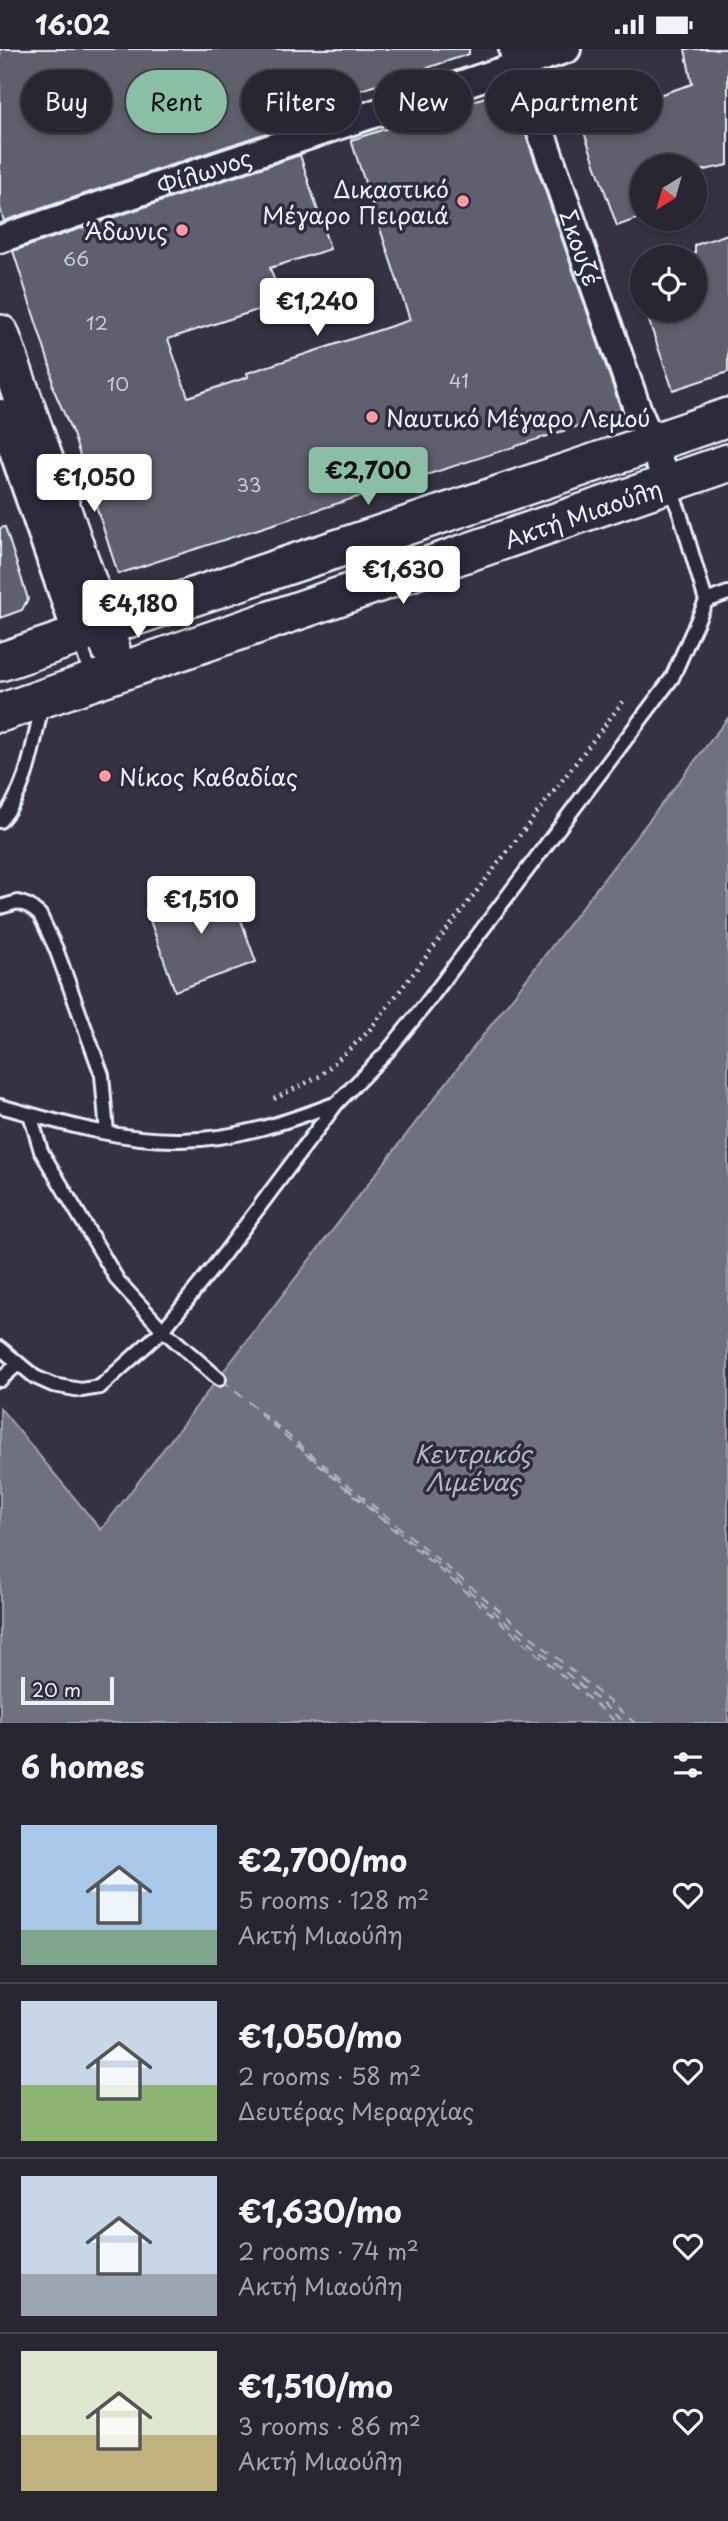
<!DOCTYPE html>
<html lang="en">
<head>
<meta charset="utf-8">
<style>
	:root { --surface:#282633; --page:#302e3b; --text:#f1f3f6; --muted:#a5a5ac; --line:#44434e; --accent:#8abfa5 }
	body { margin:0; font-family:"Playpen Sans",sans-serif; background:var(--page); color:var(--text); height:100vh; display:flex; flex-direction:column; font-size:26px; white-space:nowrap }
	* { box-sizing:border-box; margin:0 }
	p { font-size:23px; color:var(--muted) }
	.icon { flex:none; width:38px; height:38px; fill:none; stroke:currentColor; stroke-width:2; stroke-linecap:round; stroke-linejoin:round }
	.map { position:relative; height:1674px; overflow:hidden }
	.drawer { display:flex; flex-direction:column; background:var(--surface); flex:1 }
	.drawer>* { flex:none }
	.hud { position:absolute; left:21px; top:21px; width:686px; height:63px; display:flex; gap:14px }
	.needle { width:46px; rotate:217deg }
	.buttons { position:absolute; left:630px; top:105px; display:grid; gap:14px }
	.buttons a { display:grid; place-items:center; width:77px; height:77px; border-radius:50%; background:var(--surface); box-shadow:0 4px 10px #0003,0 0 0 2px var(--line); font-size:35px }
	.scale { position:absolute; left:21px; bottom:18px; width:93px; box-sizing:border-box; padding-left:7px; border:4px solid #e8f1f8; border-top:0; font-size:19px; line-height:24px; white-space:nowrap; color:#e8f1f8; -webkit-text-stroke:5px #2f2a3d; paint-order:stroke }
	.price { position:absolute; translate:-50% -60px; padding:0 16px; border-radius:7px; background:#fff; color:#222; font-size:23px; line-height:46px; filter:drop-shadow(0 2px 4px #0008) }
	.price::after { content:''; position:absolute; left:50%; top:42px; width:21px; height:16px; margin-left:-10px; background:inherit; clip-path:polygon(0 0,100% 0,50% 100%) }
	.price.selected { background:var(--accent); color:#111 }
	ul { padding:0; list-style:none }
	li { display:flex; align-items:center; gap:21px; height:175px; padding:0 21px }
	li+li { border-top:2px solid var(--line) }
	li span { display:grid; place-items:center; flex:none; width:196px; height:140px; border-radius:0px; color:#555 }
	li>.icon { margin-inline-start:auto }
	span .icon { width:84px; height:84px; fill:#fffc; stroke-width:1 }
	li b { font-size:30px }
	h2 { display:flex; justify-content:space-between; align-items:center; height:84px; padding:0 21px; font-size:30px }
	.chip { padding:0 24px; border-radius:32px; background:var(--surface); box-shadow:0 4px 10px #0003,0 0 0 2px var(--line); font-size:24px; line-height:63px }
	.chip.selected { background:var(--accent); color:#111 }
	.status { display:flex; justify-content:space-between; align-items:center; height:49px; padding:0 35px; background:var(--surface); direction:ltr }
	.status svg { height:19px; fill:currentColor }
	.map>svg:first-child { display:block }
	.water { fill:#70717f; stroke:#a0a4af; stroke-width:2 }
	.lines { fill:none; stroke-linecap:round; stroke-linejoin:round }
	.ferry { stroke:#b2b7c2; stroke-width:2; stroke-dasharray:9 7; stroke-linecap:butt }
	.building { fill:#605e6e; stroke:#e8f1f8; stroke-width:2 }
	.service-casing { stroke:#e8f1f8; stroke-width:18 }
	.minor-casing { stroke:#e8f1f8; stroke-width:32 }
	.secondary-casing { stroke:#e8f1f8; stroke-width:42 }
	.path { stroke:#e8f1f8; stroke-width:4.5; stroke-dasharray:2 5; stroke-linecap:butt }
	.service { stroke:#2f2a3d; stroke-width:12 }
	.minor { stroke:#2f2a3d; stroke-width:26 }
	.secondary { stroke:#2f2a3d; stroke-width:37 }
	.poi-dot { fill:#ff9aa2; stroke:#2f2a3d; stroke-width:2.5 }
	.labels { text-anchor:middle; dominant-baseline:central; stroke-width:7; stroke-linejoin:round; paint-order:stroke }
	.number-label { font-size:19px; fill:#c6ccd6 }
	.street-label { font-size:23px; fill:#e8f1f8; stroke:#2f2a3d }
	.poi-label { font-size:23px; fill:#e8f1f8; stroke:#2f2a3d; text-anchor:end }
	.water-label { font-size:24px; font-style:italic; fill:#b2b7c2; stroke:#2f2a3d }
</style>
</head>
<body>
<div class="status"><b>16:02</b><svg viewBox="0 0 49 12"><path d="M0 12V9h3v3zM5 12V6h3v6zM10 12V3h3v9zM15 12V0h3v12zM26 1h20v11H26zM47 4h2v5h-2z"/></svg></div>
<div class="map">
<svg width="728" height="1674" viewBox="0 0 728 1674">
	<rect width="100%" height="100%" fill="#363244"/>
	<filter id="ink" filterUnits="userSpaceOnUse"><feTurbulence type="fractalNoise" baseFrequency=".0143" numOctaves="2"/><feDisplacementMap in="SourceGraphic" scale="14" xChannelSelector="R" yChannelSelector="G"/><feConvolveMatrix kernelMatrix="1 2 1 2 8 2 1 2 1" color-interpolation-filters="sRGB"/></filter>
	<g filter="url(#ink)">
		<path class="water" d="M728,669V1674H0V1359L101,1481Z"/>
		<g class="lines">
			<path class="ferry" d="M223,1332L635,1674
				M260,1365L298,1398
				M297,1396L625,1674
				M305,1404L617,1674"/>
		</g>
		<path class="building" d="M0,0H469V5L286,66L290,76L4,172L0,159Z
			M685,0H728V116L695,123V117H642V168L617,177L580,72L692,35Z
			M510,40L622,363L118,525L73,385L53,339L51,320L13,202L300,106L330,200L270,219L282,253L168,290L188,348L248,328L247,324L410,271L351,91Z
			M728,185V323L673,341L645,261H695V196Z
			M5,478L28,550L22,561L0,569V479Z
			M227,832L256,913L175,942L146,860Z"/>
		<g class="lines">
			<defs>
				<path id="service" d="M670,439L680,464L706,552
					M79,590L92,629
					M0,772C28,741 33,695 42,656
					M0,858L18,853L29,857L40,866L56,900L102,1026L107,1084
					M0,1057C58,1073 119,1092 180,1091C234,1091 287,1073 337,1054
					M30,1065L41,1102L118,1232L163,1281L219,1330
					M0,1299L35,1328L53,1336L81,1341L100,1338L163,1281L224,1205L337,1054L387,1003L426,955L672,629L706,552L728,544
					M0,1331L18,1315"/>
				<g id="minor">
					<path id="s1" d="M513,2L638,362L668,434"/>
					<path id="s2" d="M0,190L567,0"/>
					<path d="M0,364L77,586"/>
				</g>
				<g id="secondary">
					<path d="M0,285L111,600"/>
					<path d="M0,613C242,530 486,452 728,368"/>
					<path id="s3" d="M0,664L728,414"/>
				</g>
			</defs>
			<use href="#service" class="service-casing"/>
			<use href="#minor" class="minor-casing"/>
			<use href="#secondary" class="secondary-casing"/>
			<path class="path" d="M274,1050L320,1027L368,983L625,650"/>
			<use href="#service" class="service"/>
			<use href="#minor" class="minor"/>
			<use href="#secondary" class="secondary"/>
		</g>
	</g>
	<g class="poi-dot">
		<circle cx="463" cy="152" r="7"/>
		<circle cx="182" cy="181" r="7"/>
		<circle cx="372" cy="368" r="7"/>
		<circle cx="105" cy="727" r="7"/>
	</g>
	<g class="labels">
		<g class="number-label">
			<text x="76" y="209">66</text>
			<text x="97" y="273">12</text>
			<text x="459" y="331">41</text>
			<text x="118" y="334">10</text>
			<text x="249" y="435">33</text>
		</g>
		<g class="street-label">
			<text stroke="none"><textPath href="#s2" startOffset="215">Φίλωνος</textPath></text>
			<text stroke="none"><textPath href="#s1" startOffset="208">Σκουζέ</textPath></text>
			<text stroke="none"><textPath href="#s3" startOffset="616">Ακτή Μιαούλη</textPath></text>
		</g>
		<g class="poi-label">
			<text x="449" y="139">Δικαστικό<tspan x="449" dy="26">Μέγαρο Πειραιά</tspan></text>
			<text x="168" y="181">Άδωνις</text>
			<text x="386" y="368" text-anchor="start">Ναυτικό Μέγαρο Λεμού</text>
			<text x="119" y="727" text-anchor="start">Νίκος Καβαδίας</text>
		</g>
		<g class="water-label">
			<text x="473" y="1404">Κεντρικός<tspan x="473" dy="28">Λιμένας</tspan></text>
		</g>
	</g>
</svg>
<div class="buttons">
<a><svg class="needle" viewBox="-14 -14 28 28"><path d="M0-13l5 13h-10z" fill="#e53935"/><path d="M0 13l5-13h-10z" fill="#a5a5ac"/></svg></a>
<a><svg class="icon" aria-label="locate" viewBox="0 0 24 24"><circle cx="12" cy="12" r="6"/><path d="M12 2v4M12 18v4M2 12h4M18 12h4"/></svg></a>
</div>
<div class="scale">20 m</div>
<b class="price" style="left:317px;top:289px">€1,240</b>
<b class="price selected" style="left:368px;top:458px">€2,700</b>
<b class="price" style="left:94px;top:465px">€1,050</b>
<b class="price" style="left:403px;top:557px">€1,630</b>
<b class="price" style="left:138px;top:591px">€4,180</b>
<b class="price" style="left:201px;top:887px">€1,510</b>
<div class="hud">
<a class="chip">Buy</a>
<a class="chip selected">Rent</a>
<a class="chip">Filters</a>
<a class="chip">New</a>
<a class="chip">Apartment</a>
</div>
</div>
<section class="drawer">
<h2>6 homes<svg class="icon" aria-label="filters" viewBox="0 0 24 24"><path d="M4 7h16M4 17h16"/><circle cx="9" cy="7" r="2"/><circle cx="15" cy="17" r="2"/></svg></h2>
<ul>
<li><span style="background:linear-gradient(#a9c7e8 75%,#7fa58c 0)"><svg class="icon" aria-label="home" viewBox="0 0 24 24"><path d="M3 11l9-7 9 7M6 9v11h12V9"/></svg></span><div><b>€2,700/mo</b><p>5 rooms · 128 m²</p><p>Ακτή Μιαούλη</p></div><svg class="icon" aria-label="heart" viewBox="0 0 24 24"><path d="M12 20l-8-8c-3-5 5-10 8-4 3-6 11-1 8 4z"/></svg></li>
<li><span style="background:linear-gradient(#c9d6e8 60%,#8fb573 0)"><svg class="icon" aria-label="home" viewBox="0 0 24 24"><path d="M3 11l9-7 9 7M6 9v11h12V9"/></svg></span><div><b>€1,050/mo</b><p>2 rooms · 58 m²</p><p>Δευτέρας Μεραρχίας</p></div><svg class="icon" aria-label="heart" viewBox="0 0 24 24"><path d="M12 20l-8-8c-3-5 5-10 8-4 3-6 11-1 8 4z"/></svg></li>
<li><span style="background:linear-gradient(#c9d6e8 70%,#9aa5b1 0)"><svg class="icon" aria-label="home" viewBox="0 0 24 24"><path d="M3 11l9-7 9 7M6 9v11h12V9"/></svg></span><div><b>€1,630/mo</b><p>2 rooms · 74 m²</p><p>Ακτή Μιαούλη</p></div><svg class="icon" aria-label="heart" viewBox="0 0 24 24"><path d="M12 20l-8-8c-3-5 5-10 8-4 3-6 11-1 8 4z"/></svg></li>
<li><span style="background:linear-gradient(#dfe7d0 60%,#c2b280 0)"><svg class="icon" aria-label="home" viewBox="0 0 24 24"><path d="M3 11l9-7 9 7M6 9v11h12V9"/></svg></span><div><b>€1,510/mo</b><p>3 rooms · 86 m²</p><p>Ακτή Μιαούλη</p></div><svg class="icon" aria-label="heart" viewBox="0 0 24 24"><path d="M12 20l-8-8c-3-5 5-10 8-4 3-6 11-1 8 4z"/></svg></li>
</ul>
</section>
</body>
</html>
